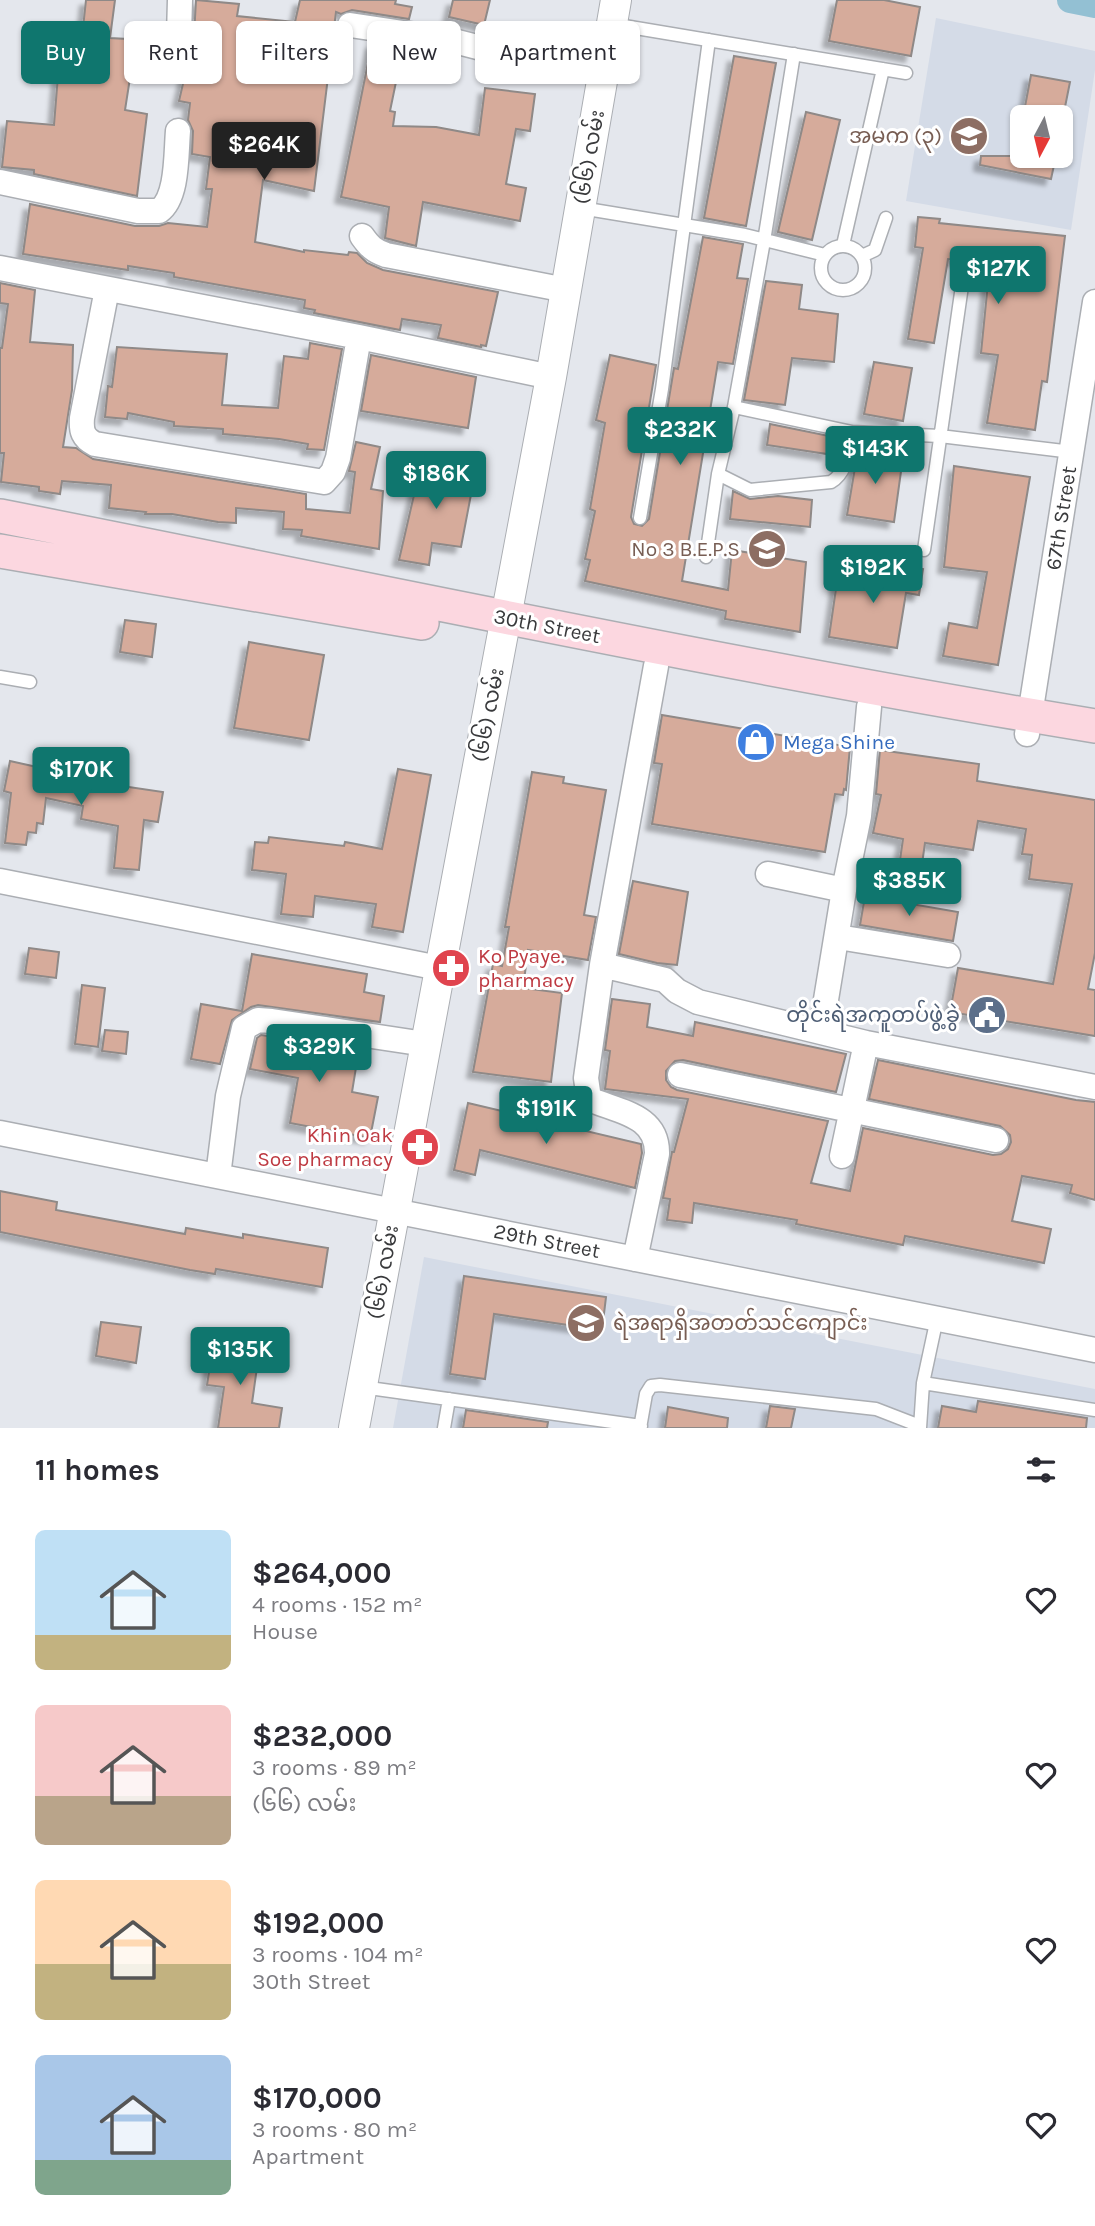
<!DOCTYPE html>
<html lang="en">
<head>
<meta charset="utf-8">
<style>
	:root { --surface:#fff; --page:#f2f2f3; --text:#2b2b33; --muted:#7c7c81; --accent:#0f766e }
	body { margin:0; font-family:Karla,"Noto Sans Myanmar",sans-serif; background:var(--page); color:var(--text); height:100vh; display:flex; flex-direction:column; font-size:26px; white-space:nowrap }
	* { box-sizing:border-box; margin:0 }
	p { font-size:23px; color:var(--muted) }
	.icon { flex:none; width:38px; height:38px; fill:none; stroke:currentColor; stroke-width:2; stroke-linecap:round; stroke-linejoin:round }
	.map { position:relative; height:1428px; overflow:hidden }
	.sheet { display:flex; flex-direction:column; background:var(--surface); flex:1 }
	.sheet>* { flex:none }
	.banner { position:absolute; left:21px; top:21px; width:700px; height:63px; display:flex; gap:14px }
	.needle { width:46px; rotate:187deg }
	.fabs { position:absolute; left:1010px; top:105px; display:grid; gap:14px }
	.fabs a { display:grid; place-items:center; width:63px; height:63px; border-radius:10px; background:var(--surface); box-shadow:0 2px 5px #0004; font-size:35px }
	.price { position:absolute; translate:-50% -60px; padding:0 16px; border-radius:7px; background:var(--accent); color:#fff; font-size:23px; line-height:46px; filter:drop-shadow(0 2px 4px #0008) }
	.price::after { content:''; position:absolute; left:50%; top:42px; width:21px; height:16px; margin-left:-10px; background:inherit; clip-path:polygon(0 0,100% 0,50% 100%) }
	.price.active { background:#222; color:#fff }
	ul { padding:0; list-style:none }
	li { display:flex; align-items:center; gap:21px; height:175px; padding:0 35px }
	li span { display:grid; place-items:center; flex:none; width:196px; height:140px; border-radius:10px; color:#555 }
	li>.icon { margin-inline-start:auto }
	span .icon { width:84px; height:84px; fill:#fffc; stroke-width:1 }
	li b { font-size:30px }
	h2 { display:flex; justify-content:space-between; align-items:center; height:84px; padding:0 35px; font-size:30px }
	.pill { padding:0 24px; border-radius:10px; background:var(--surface); box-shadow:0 2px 5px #0004; font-size:24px; line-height:63px }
	.pill.active { background:var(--accent); color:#fff }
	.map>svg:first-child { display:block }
	.built { fill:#d4dbe7; fill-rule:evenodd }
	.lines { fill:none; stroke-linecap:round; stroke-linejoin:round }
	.canal { stroke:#93c0d3; stroke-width:26 }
	.building { fill:#d6ab9b; stroke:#8f8987; stroke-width:2; filter:url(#shadow) }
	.service-casing { stroke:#abaeb3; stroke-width:15 }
	.minor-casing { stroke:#abaeb3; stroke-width:27 }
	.tertiary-casing { stroke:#abaeb3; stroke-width:32 }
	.secondary-casing { stroke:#abaeb3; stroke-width:36 }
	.service { stroke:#fff; stroke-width:12 }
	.minor { stroke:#fff; stroke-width:24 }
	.tertiary { stroke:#fff; stroke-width:30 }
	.secondary { stroke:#fcd7e0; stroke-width:33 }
	.labels { text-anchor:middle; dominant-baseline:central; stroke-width:6; stroke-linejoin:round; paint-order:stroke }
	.education-label { font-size:21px; fill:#785e54; stroke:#fff; text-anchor:end }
	.street-label { font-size:21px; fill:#393a3c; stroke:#fff }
	.shop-label { font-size:21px; fill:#366cbe; stroke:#fff; text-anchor:start }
	.health-label { font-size:21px; fill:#be3a42; stroke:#fff; text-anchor:start }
	.service-label { font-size:21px; fill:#4e5e75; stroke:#fff; text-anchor:end }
</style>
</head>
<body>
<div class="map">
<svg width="1095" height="1428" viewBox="0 0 1095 1428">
	<defs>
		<filter id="shadow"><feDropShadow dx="-6" dy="6" stdDeviation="2" flood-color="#0004"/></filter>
	</defs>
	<rect width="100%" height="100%" fill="#e4e7ed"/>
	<path class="built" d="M936,18L1095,51V70L1071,230L906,201ZM1022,117H1060V156H1022Z
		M424,1257L1095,1389V1428H393Z"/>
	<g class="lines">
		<path class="canal" d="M1070,0L1095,5"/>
	</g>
	<path class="building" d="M86,0H115L110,38L146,40L144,66L132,65L125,110L147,114L137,196L34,174V170L2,167L7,121L54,125L59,63L79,65Z
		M196,0L239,4L237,16L295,22L300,0H396L395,4L412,7L409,19L352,10L341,14L336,12L314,191L263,180L255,242L304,252V250L348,255L349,252L357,253L367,263L383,270L498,292L486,346L481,345V347L438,338L441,325L402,319L400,330L314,313L315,310L304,308L305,300L174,277V273L128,266V270L23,254L30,204L135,226H159L168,223L207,227L212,189H206L210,157L192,154L193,131L188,120L190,103L179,101L194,36Z
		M453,0H490L484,25L449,17Z
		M837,0H884L920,7L911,56L829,41Z
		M372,43L403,48L390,111L395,112L393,126L436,127L479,135L485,88L535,94L530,131L516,129L506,184L526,188L520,221L423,202L416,246L385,238L389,207L341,197Z
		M734,56L776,63L746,226L704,218Z
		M1031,75L1070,82L1063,117H1023Z
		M806,112L840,120L812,240L778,232Z
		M981,156H1056L1051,179L980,165Z
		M918,217L940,219L939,223L1065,236L1047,382L1042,381L1035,430L987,423L998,355L981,353L990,263L948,259L934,343L908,339L923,248L915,247Z
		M703,237L743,244L737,278L748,279L733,364L718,362L682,581L728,590L732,550L806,562L800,632L725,619L726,611L585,581L590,560L585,559L595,511L590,509L605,423L596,420L610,355L656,365L631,517L634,524L642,526L649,519L674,368L678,369Z
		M766,281L802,285L799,309L838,314L834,362L792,358L785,405L744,400Z
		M0,283L35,290L30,342L73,345L72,390L63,447L76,448L93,459L306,494V509L350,513L355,472L349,471L356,442L380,447L371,489L383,491L379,549L301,536L302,530L283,529L284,512L236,508V523L218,522L172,514H145L146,512L109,508L111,485L62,481L60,494L39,491V487L1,482L4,453H0V348H2L8,304L0,303Z
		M310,343L342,349L324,450L307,449L308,444L279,439L223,434V429L174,426V422L128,413L127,419L105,417L108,386L112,387L117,347L227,354L222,405L278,408L284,356L308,359Z
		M371,355L476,377L468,428L361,411Z
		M874,362L912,368L903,421L864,414Z
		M770,424L829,436L827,454L767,445Z
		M858,450L903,457L894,522L847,515Z
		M423,456L460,464L456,481L473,484L461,547L432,543L429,565L399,560Z
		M954,466L1030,477L998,665L943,656L949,623L977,628L987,572L944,567Z
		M733,491L750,499L778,496L812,500L810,527L730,519Z
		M892,564L923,569L919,595L906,593L897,648L829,637L839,568L890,577Z
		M125,620L156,624L152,657L120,652Z
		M249,642L324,655L309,740L234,728Z
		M662,715L850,747L846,790L844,789L843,795L835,794L825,852L652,824L662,764L654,763Z
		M880,750L979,764L977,781L1095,800V953L1088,989L1095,990V1036L950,1012L958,968L1053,984L1072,884L1029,879L1032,855L1022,854L1026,829L978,821L973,850L925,843L922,864L900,860L903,839L873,833L881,795L876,794Z
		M10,761L122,786L163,792L158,822L144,820L139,870L114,868L118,826L81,819L83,806L46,798L43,824L37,823L36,833L28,832L26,845L5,843L11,793L4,791Z
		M398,769L431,775L403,932L372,927L376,904L315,896L313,917L281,914L286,874L252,870L255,842L268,843L269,837L344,846L345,842L382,849Z
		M532,772L564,777L563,783L606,790L584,915L596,917L588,960L528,950L523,988L562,993L551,1082L473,1072L493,964L502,966L509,927H505Z
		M633,881L688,892L677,965L657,963L619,954Z
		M865,896L958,912L953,941L860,925Z
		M29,948L59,952L56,978L25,974Z
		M252,954L367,974L364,992L384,996L380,1022L258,1005L251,1007L232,1020L220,1064L191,1059L201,1004L242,1011Z
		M82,985L105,988L98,1047L75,1044Z
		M612,999L650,1004L647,1027L693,1036L695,1022L846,1054L836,1092L683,1060L675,1061L666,1071V1080L671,1087L677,1090L828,1121L811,1183L850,1191L863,1128L993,1155L1001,1154L1008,1149L1011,1142L1010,1135L1000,1126L869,1099L878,1060L1076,1100L1095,1102V1200L1070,1193L1072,1185L1022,1176L1012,1221L1051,1229L1044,1263L905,1236L903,1245L796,1224L797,1220L694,1203L692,1223L667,1220L670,1199L663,1198L672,1152H674L688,1099L605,1089L610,1051L605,1050Z
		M105,1030L128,1032L126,1054L102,1051Z
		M261,1035L359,1049L352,1092L378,1097L370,1138L290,1123L298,1078L250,1069L257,1038Z
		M468,1103L641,1144L642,1153L635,1188L480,1150L475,1175L454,1170Z
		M0,1191L57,1202L56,1210L185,1234L186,1228L243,1238V1234L328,1248L322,1287L216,1269L215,1274L190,1270L0,1232Z
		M464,1276L606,1297L602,1330L494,1314L485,1379L450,1374Z
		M101,1322L141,1327L136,1363L96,1356Z
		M214,1340L260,1346L252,1403L282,1408L279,1428H218L224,1387L207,1385Z
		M978,1401L1087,1418L1086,1428H938L942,1406L976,1412Z
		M770,1406L795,1409L791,1428H766Z
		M668,1407L728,1418L727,1428H665Z
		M466,1410L548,1422L547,1428H463Z"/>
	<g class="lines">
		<defs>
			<path id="service" d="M612,24L906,73
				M581,208L745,235L825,255
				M843,245L883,69
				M821 268a22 22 0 1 1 44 0a22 22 0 1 1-44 0Z
				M862,256L875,250L886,218
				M734,407L852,432L940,436L1072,452
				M718,474L750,490L831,482C848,472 848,450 852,432
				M640,518L662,389L709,40
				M924,550L964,272
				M706,557L718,474L734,407L764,241L794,54
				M0,677L30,682
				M923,1383L1095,1410
				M362,1387L641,1426
				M444,1428L449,1399
				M640,1428L646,1394L651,1386L660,1385L876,1409L920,1426
				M920,1428L923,1383L937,1318"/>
			<path id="minor" d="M350,25L450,40L508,55L603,73
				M179,35L180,0
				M0,182L138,211H159C178,198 176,153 178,131
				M362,236C369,246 374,251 386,255L566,290
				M0,268L359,337L551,377
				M107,289L82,418C81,431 83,438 95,444L324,482L333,472L338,458L359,337
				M1027,734L1095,302
				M768,874L844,890
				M0,881L439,968
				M838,937L948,955
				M602,965L665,980L677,991L698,1002L866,1043L1095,1087
				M821,1030L844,890L859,816L869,707
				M680,1075L996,1140
				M0,1133L1095,1350
				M842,1156L866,1043
				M218,1176L228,1096L244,1028L258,1020L272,1021L425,1044
				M635,1259L657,1154C658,1115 619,1112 589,1099L586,1078L602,965L656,666"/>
			<path id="tertiary" d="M354,1428L551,377L616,0"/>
			<path id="secondary" d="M0,516C365,588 728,666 1095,726
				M0,551L422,623"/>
		</defs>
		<use href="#service" class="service-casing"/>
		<use href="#minor" class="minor-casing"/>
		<use href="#tertiary" class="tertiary-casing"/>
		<use href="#secondary" class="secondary-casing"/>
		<use href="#service" class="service"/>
		<use href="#minor" class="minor"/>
		<use href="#tertiary" class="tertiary"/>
		<use href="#secondary" class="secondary"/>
	</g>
	<defs>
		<symbol id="school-disc" viewBox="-11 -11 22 22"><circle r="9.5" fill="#8d6e63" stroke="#fff"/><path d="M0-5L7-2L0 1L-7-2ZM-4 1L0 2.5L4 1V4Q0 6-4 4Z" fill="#fff"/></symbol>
		<symbol id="shop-disc" viewBox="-11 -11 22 22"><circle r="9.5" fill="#3f7fe0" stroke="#fff"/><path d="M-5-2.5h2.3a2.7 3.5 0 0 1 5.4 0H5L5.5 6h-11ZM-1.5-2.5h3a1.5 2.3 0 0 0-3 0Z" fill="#fff"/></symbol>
		<symbol id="pharmacy-disc" viewBox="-11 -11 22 22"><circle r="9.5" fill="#e0444e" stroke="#fff"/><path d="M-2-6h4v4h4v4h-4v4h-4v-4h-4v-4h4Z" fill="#fff"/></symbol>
		<symbol id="civic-disc" viewBox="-11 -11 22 22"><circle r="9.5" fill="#5c6f8a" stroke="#fff"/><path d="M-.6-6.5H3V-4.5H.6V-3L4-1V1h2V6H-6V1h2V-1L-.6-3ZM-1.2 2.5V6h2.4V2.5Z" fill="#fff"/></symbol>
		<symbol id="university-disc" viewBox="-11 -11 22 22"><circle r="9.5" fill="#8d6e63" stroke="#fff"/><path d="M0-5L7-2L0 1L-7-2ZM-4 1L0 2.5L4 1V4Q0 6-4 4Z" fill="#fff"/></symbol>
	</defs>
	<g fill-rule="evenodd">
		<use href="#school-disc" x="947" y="114" width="44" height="44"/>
		<use href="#school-disc" x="745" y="527" width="44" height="44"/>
		<use href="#shop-disc" x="734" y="720" width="44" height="44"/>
		<use href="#pharmacy-disc" x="429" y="946" width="44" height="44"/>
		<use href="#civic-disc" x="965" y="993" width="44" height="44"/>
		<use href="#pharmacy-disc" x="398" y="1125" width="44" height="44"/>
		<use href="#university-disc" x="564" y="1301" width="44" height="44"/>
	</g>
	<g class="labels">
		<g class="education-label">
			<text x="942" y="136">အမက (၃)</text>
			<text x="740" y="549">No 3 B.E.P.S</text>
			<text x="613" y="1323" text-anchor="start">ရဲအရာရှိအတတ်သင်ကျောင်း</text>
		</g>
		<g class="street-label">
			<text transform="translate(589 157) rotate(-80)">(၆၆) လမ်း</text>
			<text transform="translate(1061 518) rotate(-81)">67th Street</text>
			<text transform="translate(547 626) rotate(11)">30th Street</text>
			<text transform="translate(488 715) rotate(-79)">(၆၆) လမ်း</text>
			<text transform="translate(547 1241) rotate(11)">29th Street</text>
			<text transform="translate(383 1272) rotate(-80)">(၆၆) လမ်း</text>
		</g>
		<g class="shop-label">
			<text x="783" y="742">Mega Shine</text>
		</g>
		<g class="health-label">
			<text x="478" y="956">Ko Pyaye.<tspan x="478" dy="24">pharmacy</tspan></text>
			<text x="393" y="1135" text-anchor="end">Khin Oak<tspan x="393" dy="24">Soe pharmacy</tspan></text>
		</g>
		<g class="service-label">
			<text x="960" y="1015">တိုင်းရဲအကူတပ်ဖွဲ့ခွဲ</text>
		</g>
	</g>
</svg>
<div class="fabs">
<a><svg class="needle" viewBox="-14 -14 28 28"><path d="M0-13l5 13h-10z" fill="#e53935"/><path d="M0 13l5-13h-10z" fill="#7c7c81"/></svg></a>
</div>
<b class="price active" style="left:264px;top:182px">$264K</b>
<b class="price" style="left:998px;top:306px">$127K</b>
<b class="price" style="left:680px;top:467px">$232K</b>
<b class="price" style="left:875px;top:486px">$143K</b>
<b class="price" style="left:436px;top:511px">$186K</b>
<b class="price" style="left:873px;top:605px">$192K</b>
<b class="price" style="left:81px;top:807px">$170K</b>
<b class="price" style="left:909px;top:918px">$385K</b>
<b class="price" style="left:319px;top:1084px">$329K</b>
<b class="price" style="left:546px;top:1146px">$191K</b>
<b class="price" style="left:240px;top:1387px">$135K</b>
<div class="banner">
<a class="pill active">Buy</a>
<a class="pill">Rent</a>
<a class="pill">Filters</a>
<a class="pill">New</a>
<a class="pill">Apartment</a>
</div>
</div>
<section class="sheet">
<h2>11 homes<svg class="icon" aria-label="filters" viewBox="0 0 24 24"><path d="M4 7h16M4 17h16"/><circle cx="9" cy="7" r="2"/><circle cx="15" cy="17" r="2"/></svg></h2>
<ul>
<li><span style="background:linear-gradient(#bfe0f5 75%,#c2b280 0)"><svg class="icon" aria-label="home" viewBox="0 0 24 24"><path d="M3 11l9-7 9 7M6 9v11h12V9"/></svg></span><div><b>$264,000</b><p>4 rooms · 152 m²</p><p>House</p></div><svg class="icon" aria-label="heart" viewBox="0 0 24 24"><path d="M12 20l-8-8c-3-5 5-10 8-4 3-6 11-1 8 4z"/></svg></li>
<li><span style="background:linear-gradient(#f6c9c9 65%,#b9a48a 0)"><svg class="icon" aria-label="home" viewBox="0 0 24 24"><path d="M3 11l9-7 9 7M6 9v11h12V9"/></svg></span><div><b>$232,000</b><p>3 rooms · 89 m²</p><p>(၆၆) လမ်း</p></div><svg class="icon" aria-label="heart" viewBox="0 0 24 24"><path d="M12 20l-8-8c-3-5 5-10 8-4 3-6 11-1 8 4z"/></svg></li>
<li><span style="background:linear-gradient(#ffd9b3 60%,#c2b280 0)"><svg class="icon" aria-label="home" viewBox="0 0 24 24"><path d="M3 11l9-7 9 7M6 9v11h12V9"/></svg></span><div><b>$192,000</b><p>3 rooms · 104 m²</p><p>30th Street</p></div><svg class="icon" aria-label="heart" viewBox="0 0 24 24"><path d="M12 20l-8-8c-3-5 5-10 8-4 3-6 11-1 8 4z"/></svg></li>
<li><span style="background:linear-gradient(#a9c7e8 75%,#7fa58c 0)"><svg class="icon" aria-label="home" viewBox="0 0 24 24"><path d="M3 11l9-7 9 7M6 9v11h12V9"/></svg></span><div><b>$170,000</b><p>3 rooms · 80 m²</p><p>Apartment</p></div><svg class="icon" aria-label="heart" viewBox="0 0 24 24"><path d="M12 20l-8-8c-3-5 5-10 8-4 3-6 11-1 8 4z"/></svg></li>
</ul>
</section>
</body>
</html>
